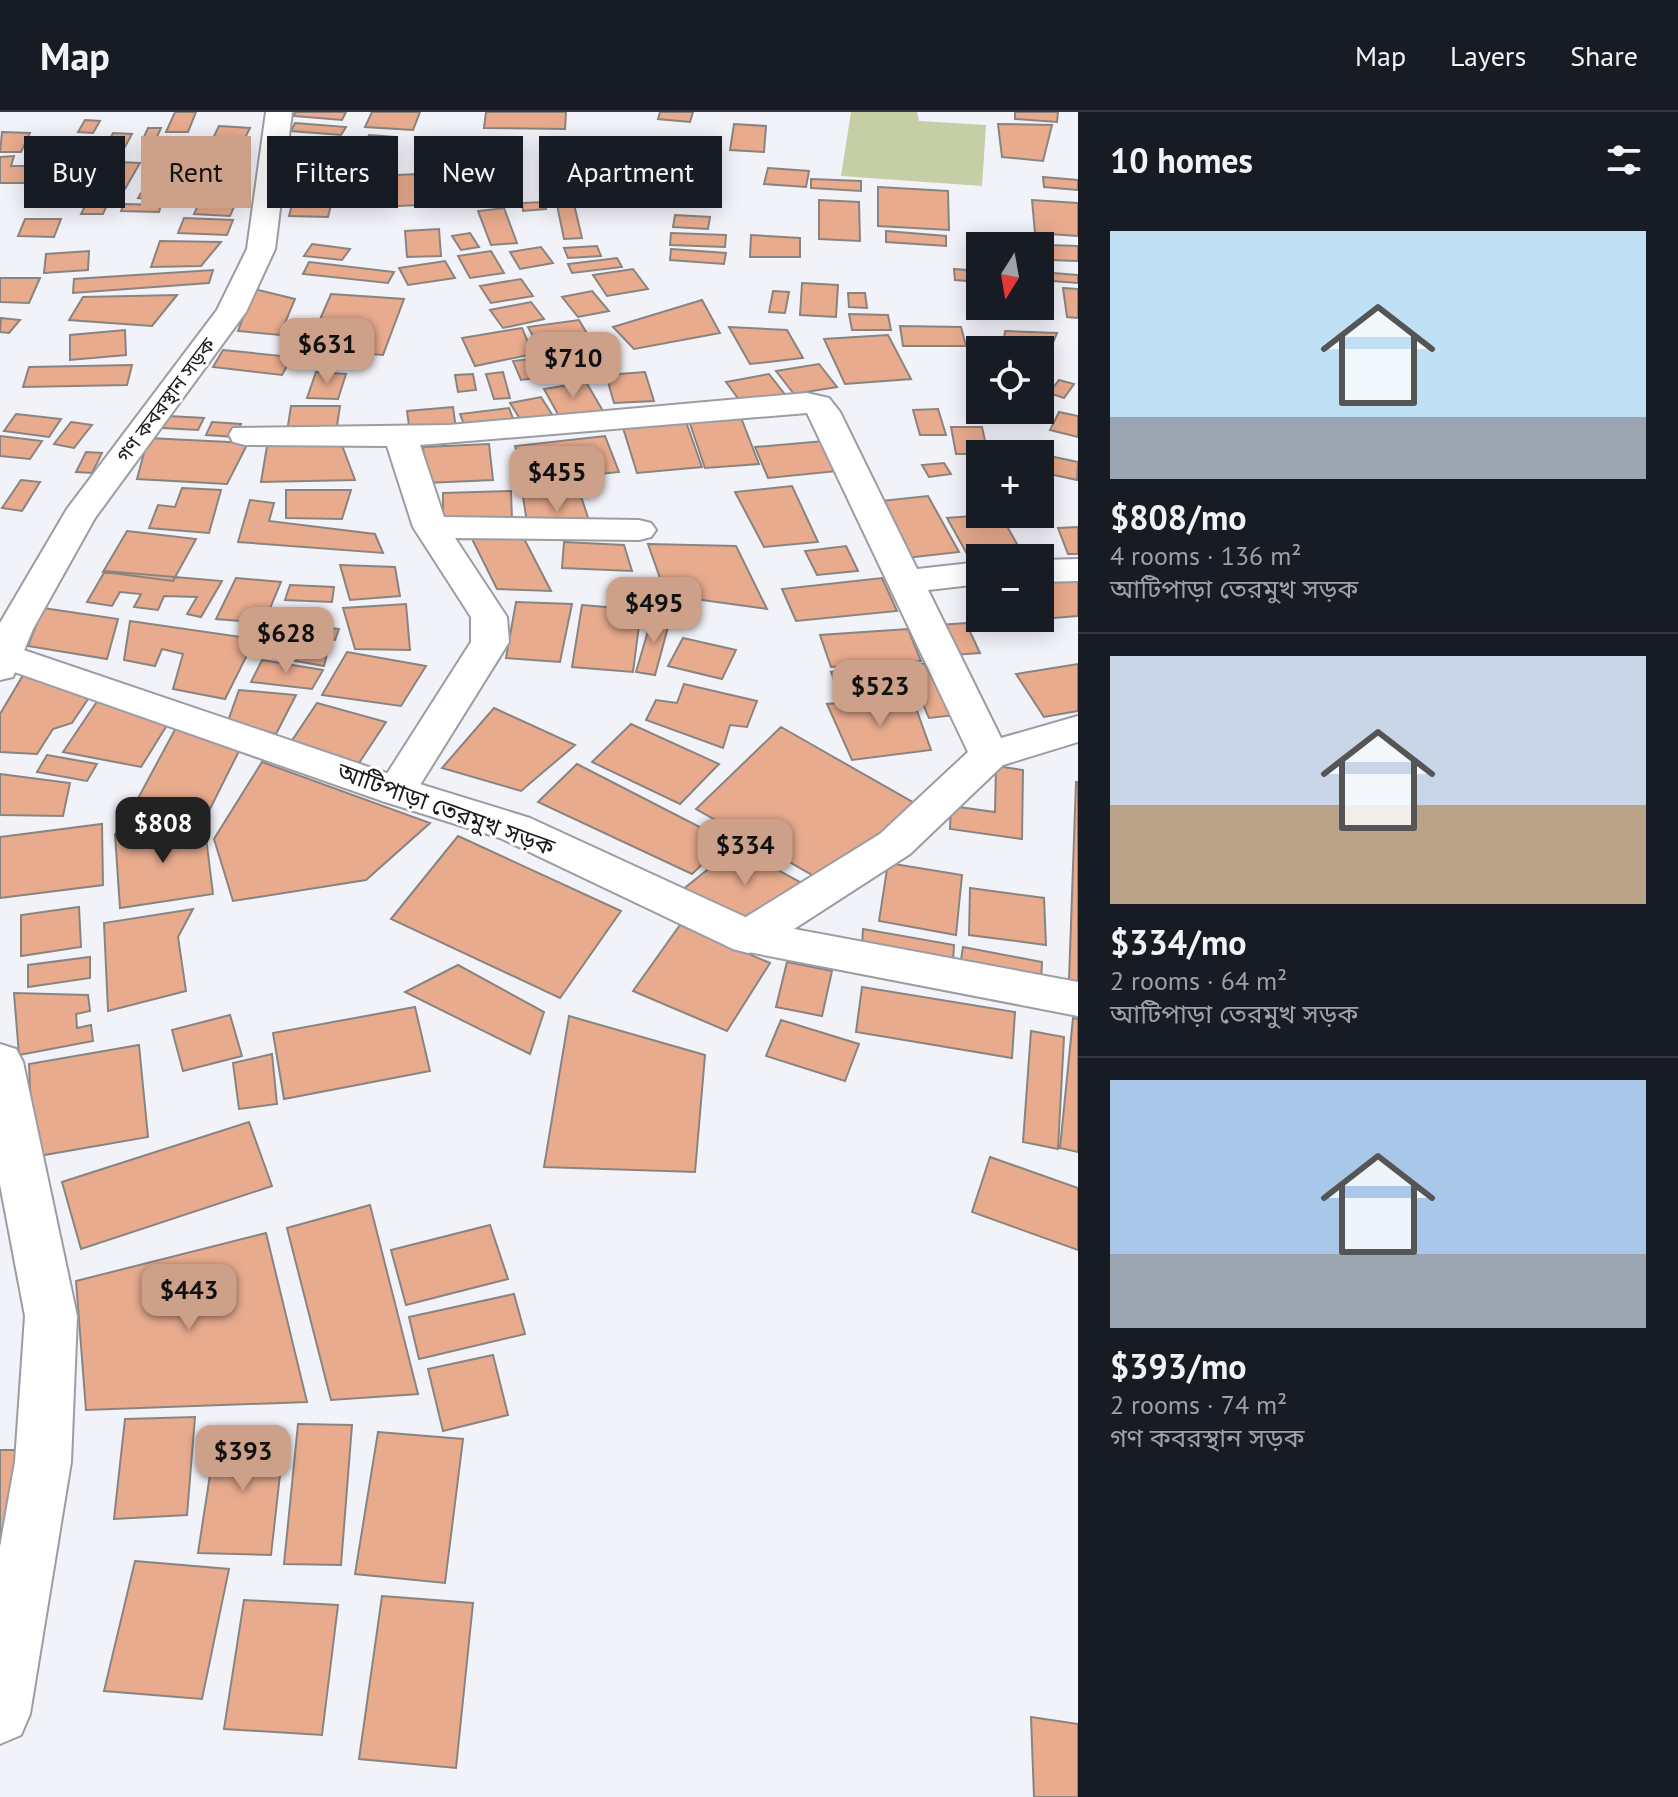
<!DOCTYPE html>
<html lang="en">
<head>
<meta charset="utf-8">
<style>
	:root { --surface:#171b24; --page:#20242c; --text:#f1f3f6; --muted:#9ea1a6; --line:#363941; --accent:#cda189 }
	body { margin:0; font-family:"PT Sans","Noto Sans Bengali",sans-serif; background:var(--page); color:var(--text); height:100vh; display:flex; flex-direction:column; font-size:30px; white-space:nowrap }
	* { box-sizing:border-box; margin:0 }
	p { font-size:26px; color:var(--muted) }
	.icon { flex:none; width:44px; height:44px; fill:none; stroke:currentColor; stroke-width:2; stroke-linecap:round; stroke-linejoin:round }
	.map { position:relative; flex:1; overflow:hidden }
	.panel { display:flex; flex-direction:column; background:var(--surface); width:600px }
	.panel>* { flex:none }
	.top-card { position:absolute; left:24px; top:24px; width:760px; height:72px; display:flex; gap:16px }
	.needle { width:52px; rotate:191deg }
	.fabs { position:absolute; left:966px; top:120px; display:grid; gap:16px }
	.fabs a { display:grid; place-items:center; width:88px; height:88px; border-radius:0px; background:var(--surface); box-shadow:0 4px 20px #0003; font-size:40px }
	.price { position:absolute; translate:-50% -68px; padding:0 18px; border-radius:16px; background:var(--accent); color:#111; font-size:26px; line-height:52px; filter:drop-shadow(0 2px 4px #0008) }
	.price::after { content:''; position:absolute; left:50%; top:48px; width:24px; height:18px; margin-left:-12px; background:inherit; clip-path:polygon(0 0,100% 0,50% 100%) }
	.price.current { background:#222; color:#fff }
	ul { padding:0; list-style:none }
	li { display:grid; align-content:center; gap:16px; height:424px; padding:0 32px }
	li+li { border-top:2px solid var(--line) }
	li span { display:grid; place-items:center; height:248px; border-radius:0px; color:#555 }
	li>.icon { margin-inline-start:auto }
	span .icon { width:144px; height:144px; fill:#fffc; stroke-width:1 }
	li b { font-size:34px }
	h2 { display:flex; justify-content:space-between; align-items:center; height:96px; padding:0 32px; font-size:34px }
	.chip { padding:0 28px; border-radius:0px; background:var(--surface); box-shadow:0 4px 20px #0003; font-size:28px; line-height:72px }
	.chip.current { background:var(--accent); color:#111 }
	header { display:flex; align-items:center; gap:48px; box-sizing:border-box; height:112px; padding:0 40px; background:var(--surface); border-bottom:2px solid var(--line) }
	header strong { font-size:38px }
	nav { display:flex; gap:44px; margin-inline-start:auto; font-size:28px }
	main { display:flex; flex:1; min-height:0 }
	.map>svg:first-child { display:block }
	.green { fill:#c5cea5 }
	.building { fill:#e8ab8e; stroke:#8a8480; stroke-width:2 }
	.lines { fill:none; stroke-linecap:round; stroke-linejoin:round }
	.street-casing { stroke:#9c9ca3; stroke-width:4 }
	.secondary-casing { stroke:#9c9ca3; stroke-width:4 }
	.street { fill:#fff; fill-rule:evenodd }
	.secondary { fill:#fff; fill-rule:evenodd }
	.labels { text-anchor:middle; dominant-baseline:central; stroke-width:6; stroke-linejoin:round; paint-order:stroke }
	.far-street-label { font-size:20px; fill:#1b1b1d; stroke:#fff }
	.street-label { font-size:24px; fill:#1b1b1d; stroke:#fff }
</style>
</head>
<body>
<header>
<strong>Map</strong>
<nav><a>Map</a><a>Layers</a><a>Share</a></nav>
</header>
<main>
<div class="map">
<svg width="1078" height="1685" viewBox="0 0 1078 1685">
	<rect width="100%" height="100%" fill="#f2f2f9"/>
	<path class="green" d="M851,0H917L919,9L986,13L982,74L841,64Z"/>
	<path class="building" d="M175,0H196L188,20H166Z
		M296,0H346L342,8L293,4Z
		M372,0H420L413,18L365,15Z
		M486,0H566L565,17L484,16Z
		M660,0H693L690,10L658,7Z
		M1015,0H1058L1057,10L1015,7Z
		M85,8L100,9L93,21L78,20Z
		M295,11L346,15L341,23L291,19Z
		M734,12L766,14L764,40L730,38Z
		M998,12L1052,13L1043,49L1002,45Z
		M219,14L250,16L243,30L212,28Z
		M148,16H161L156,27H143Z
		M2,20L30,21L21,40H0Z
		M113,21L132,22L121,42L102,41Z
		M369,23L394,25L388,41L362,39Z
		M630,26L635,46L585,48L581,28Z
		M670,27L674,43L644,44L640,28Z
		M83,29H101L94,43H77Z
		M292,30L316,31L301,70L277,69Z
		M47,33H68L62,50H41Z
		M188,34H206L203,46H184Z
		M683,35H715L716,42H685Z
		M14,44L11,54H51L45,71H0V45Z
		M329,45L356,48L345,67L317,65Z
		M73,48L140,51L125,77L58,74Z
		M159,52L173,53L152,87L138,86Z
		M189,53L243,55L235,75L180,73Z
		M768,56L809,59L806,75L764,72Z
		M669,60L673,78L642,79L638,61Z
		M445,61L447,92L397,94L396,63Z
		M1043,65L1078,68V78L1044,75Z
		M811,67L861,69V79L811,76Z
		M878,75L948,79L949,118L878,114Z
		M294,85H333L328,105L289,104Z
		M819,88L859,90L860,129L819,127Z
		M1032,88L1078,91V124L1035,121Z
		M545,90L546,97L523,99L522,91Z
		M86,92L107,93L103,102H81Z
		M124,92L161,93L159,100L121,99Z
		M574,92L582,126L564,127L557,93Z
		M198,93L234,95L230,104L194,102Z
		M504,96L517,131L491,133L478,99Z
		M675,103L710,105L708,117L673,115Z
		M184,106L233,108L227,123L178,121Z
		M25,107H61L54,125L18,124Z
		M439,117L441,144L407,145L405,119Z
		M886,119L946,124V134L886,130Z
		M470,121L479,135L461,138L452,124Z
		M671,121L726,123L725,135L670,133Z
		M751,123L800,126V145H750Z
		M160,129L221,130L201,154L151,155Z
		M312,132L350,137L342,148L304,144Z
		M1047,133L1078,134V149L1050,148Z
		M597,134L601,144L568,146L564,136Z
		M541,135L553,151L520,157L510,140Z
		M671,137L726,141L724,152L670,148Z
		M89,139L88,158L44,161L46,142Z
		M491,139L504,161L470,166L458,144Z
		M617,146L622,155L572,161L568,152Z
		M445,149L455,166L408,173L399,156Z
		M309,150L394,160L388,171L303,162Z
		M633,157L648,177L607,184L593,163Z
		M954,157L980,159V170L955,168Z
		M213,158L209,171L73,181L74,167Z
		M1040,160L1078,163V171L1040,168Z
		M0,166H40L29,191L0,190Z
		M521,167L533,184L491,191L480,174Z
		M802,171L838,173L836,205L800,203Z
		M968,176L980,177V194H1010L1011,206L970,203Z
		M1063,176L1078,177V206L1067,205Z
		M254,177L295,187L280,223L238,219Z
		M1041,178L1044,207L1025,205L1024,194H1040Z
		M592,179L609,199L578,205L562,185Z
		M773,179L789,180L785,201L769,200Z
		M848,181H865L867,196L849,195Z
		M331,182L404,187L383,243L307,237Z
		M177,183L152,214L69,208L83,185Z
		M702,188L720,221L634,237L613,215Z
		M531,190L544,207L503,216L490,198Z
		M849,202L888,203L891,218H852Z
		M1,206L20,208L9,221L0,220Z
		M579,208L592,230L540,238L528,215Z
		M900,214L961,215L966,234H903Z
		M729,215L787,218L803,246L750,252Z
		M522,216L533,242L475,254L462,226Z
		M125,218L126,243L70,248V223Z
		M1005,219L1057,221L1050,238L1003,235Z
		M888,223L911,267L845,272L824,227Z
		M223,238L292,245L282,263L213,255Z
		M579,241L589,259L521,268L513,249Z
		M819,252L837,275L794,282L776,259Z
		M132,253L127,273L23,275L29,255Z
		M316,260L346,262L338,287L307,286Z
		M503,260L510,286L494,287L486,262Z
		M645,260L654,289L614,291L606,263Z
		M473,262L476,278L458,280L455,263Z
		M769,262L787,285L743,293L726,270Z
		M1059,268L1074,272L1064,286L1049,281Z
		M586,270L603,299L560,306L544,277Z
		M541,285L553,304L522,310L510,291Z
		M291,294H340L336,320H287Z
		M453,295L456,317L410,321L407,299Z
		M509,296L514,309L465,315L460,302Z
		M938,297L946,323H920L913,298Z
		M1059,300L1078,304V325L1050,318Z
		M16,302L61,307L49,325L4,319Z
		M740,303L759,352L705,356L688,306Z
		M168,304L204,306L198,318L163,316Z
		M71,310L92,313L74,336L54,332Z
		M212,310L241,312L236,325L206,323Z
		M686,310L702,355L637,361L623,316Z
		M951,315H982L988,342H956Z
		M0,324L42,329L30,347L0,344Z
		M605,324L619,360L527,370L515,334Z
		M148,326L248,331L227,372L137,367Z
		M268,328H340L355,368L261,370Z
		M824,329L838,359L768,366L755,335Z
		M489,332L493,368L426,371L423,335Z
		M86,340L102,341L92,361L76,360Z
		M1045,343L1078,350L1077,368L1040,360Z
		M944,351L951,362L929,365L922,353Z
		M21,368L40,370L22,399L2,396Z
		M792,374L818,430L764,435L735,380Z
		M578,375L595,427L529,424L522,378Z
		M182,376L221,378L209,421L149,416L158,393L175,395Z
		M286,378H351L342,407L286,406Z
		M511,379L512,409L443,411V381Z
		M928,384L959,440L906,446L871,390Z
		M250,388L274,391L269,409L375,422L383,441L238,430Z
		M1000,402L1025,446H980V450L972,451L947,406Z
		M518,415L551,479L497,477L471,425Z
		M1078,415V442H1068L1058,416Z
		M127,419L196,427L173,469L103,460Z
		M564,430L624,433L632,459L562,456Z
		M648,432L736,434L767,497L666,483Z
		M846,434L858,459L817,463L805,439Z
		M340,453L395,455L400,484L350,488Z
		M105,459L222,469L201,505L187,502L197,485L164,484L158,498L134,495L141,482L120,480L112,494L87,490Z
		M1078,464V504L1005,510L1003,506H1040V468Z
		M236,466L281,470L264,511L216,507Z
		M882,466L897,499L796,509L782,477Z
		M290,473L334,475L332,490L285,488Z
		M516,490L572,492L560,550L506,546Z
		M406,492L410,538L355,537L343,496Z
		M582,493L641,498L633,560L572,555Z
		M43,496L118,507L107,547L28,534Z
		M653,502L671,504L655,563L636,560Z
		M130,509L255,527L225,587L173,577L183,542L162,537L155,554L124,548Z
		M288,510L339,517L335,528L281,524Z
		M966,511L980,541L952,543L939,513Z
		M908,517L921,549L831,555L820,523Z
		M277,526L329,534L324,554L279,546L281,541L271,539Z
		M683,526L736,538L722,567L668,554Z
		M347,540L426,554L401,594L322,583Z
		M262,548L323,558L312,577L251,570Z
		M931,551L956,603L929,606L915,574L839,581L831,560Z
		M1078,552V599L1044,605L1016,562Z
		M25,560L94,578L72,611L53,617L37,642L0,640V602Z
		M684,572L757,589L747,615L730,613L723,636L646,608L656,588L677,591Z
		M239,578L296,583L276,622L228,609Z
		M912,585L931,638L852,648L827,592Z
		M98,588L174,602L141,655L63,640Z
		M317,591L386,610L359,651L289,633Z
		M494,596L575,633L521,679L442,656Z
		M178,612L247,623L207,703L135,692Z
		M631,612L719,652L680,692L592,650Z
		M781,615L916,692L821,768L696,697Z
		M47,643L97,652L87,669L37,660Z
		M262,650L430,711L366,768L233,789L214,727Z
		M577,652L727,729L692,762L538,690Z
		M996,654L1023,658L1022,727L950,717L951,694L995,700Z
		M0,662L70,671L63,704L0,703Z
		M1076,670H1078V870L1069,869Z
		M204,709L213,782L120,796L115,722Z
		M102,712L103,773L0,786V725Z
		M458,724L621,799L560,886L391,807Z
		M736,735L809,775L751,813L682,778Z
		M888,751L962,763L956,823L879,809Z
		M970,776L1044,786L1046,833L969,823Z
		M79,795L81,835L21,844V803Z
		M193,797L178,825L186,879L108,899L104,811Z
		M680,813L770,851L727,919L633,879Z
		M863,817L954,833L953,850L862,834Z
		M963,835L1042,850L1041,868L960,854Z
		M90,845V866L28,875V853Z
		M787,850L832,859L822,904L776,895Z
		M458,853L544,900L530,942L405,880Z
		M862,875L1015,900L1012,946L856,920Z
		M14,881L88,883L90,899L76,902L77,916L91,913L93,929L19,943Z
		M415,895L430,959L284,987L273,921Z
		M230,903L242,944L183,959L172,918Z
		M569,904L705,943L695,1060L544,1055Z
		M1073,906L1078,907V1040L1060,1036Z
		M781,908L859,932L845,969L766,944Z
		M1031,919L1064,925L1058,1037L1023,1030Z
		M139,933L148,1025L33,1045L29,952Z
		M272,942L277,992L239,997L233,951Z
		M249,1010L272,1074L81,1137L62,1070Z
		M990,1045L1078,1076V1138L972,1100Z
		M370,1093L418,1282L331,1288L287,1116Z
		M490,1113L508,1167L406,1193L391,1138Z
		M266,1121L307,1290L86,1298L76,1169Z
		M514,1182L525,1222L419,1247L409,1205Z
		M493,1243L508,1303L443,1319L428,1257Z
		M195,1305L187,1403L114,1407L125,1307Z
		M298,1312L352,1313L341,1453L284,1452Z
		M217,1317L285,1318L271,1443L198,1441Z
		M378,1320L463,1327L445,1471L355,1462Z
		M0,1338H16L0,1448Z
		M135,1449L229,1457L202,1587L104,1579Z
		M382,1484L473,1491L456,1656L359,1647Z
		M244,1488L338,1493L322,1623L224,1617Z
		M1031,1605L1078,1612V1685H1034Z"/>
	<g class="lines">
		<defs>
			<path id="street" d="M266,0H292L275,137L246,200L95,406L33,517L13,565L0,568V511L67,397L217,198L247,137Z
				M807,281L829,286L840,300L917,457L980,450V472L928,478L1001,626L1078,604V630L1003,653L910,742L763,837L748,841L733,837L726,825L733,813L880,722L968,640L807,301L420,333L444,405L639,408L651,411L656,418L651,425L639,428L455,426L507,505L509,530L410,689L396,693L382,689L376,679L471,530V505L413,415L387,334L245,333L233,330L229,323L233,316L449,313Z
				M1078,447V469L1040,470V448Z
				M0,932L16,937L23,950L77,1204L71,1350L30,1602L21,1623L0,1632V1435L15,1350L25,1204L0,1072Z"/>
			<path id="secondary" d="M0,530L410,669L530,706L756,810L1078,870V904L733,837L500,726L382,689L0,555Z"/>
		</defs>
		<use href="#street" class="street-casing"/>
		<use href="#secondary" class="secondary-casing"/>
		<use href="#street" class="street"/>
		<use href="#secondary" class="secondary"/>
	</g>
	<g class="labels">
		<g class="far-street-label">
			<text transform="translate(166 288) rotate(-53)">গণ কবরস্থান সড়ক</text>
		</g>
		<g class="street-label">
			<text transform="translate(446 697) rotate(20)">আটিপাড়া তেরমুখ সড়ক</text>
		</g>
	</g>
</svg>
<div class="fabs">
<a><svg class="needle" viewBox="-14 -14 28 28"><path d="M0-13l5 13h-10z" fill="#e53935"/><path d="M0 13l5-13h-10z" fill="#9ea1a6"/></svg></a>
<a><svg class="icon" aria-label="locate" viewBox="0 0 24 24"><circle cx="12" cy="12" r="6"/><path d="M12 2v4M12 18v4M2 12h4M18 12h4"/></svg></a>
<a>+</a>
<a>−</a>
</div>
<b class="price" style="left:327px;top:274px">$631</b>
<b class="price" style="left:573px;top:288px">$710</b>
<b class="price" style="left:557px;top:402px">$455</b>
<b class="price" style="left:654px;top:533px">$495</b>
<b class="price" style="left:286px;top:563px">$628</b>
<b class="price" style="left:880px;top:616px">$523</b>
<b class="price current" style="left:163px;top:753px">$808</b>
<b class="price" style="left:745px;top:775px">$334</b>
<b class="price" style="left:189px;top:1220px">$443</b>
<b class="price" style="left:243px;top:1381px">$393</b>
<div class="top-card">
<a class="chip">Buy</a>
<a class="chip current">Rent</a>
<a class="chip">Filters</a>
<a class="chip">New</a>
<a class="chip">Apartment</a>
</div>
</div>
<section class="panel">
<h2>10 homes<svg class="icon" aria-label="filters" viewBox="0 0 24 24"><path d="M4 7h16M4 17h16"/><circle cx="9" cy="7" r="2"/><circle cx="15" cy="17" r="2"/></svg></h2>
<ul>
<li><span style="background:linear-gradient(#bfe0f5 75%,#9aa5b1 0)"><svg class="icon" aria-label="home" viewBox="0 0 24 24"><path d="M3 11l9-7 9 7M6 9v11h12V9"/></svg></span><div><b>$808/mo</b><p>4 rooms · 136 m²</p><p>আটিপাড়া তেরমুখ সড়ক</p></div></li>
<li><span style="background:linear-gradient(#c9d6e8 60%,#b9a48a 0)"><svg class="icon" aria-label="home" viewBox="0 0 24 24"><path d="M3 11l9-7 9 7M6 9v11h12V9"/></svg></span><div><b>$334/mo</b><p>2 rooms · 64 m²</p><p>আটিপাড়া তেরমুখ সড়ক</p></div></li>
<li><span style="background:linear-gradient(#a9c7e8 70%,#9aa5b1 0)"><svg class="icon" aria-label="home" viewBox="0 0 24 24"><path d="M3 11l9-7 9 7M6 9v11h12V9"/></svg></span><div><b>$393/mo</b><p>2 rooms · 74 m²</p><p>গণ কবরস্থান সড়ক</p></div></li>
</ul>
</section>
</main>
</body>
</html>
